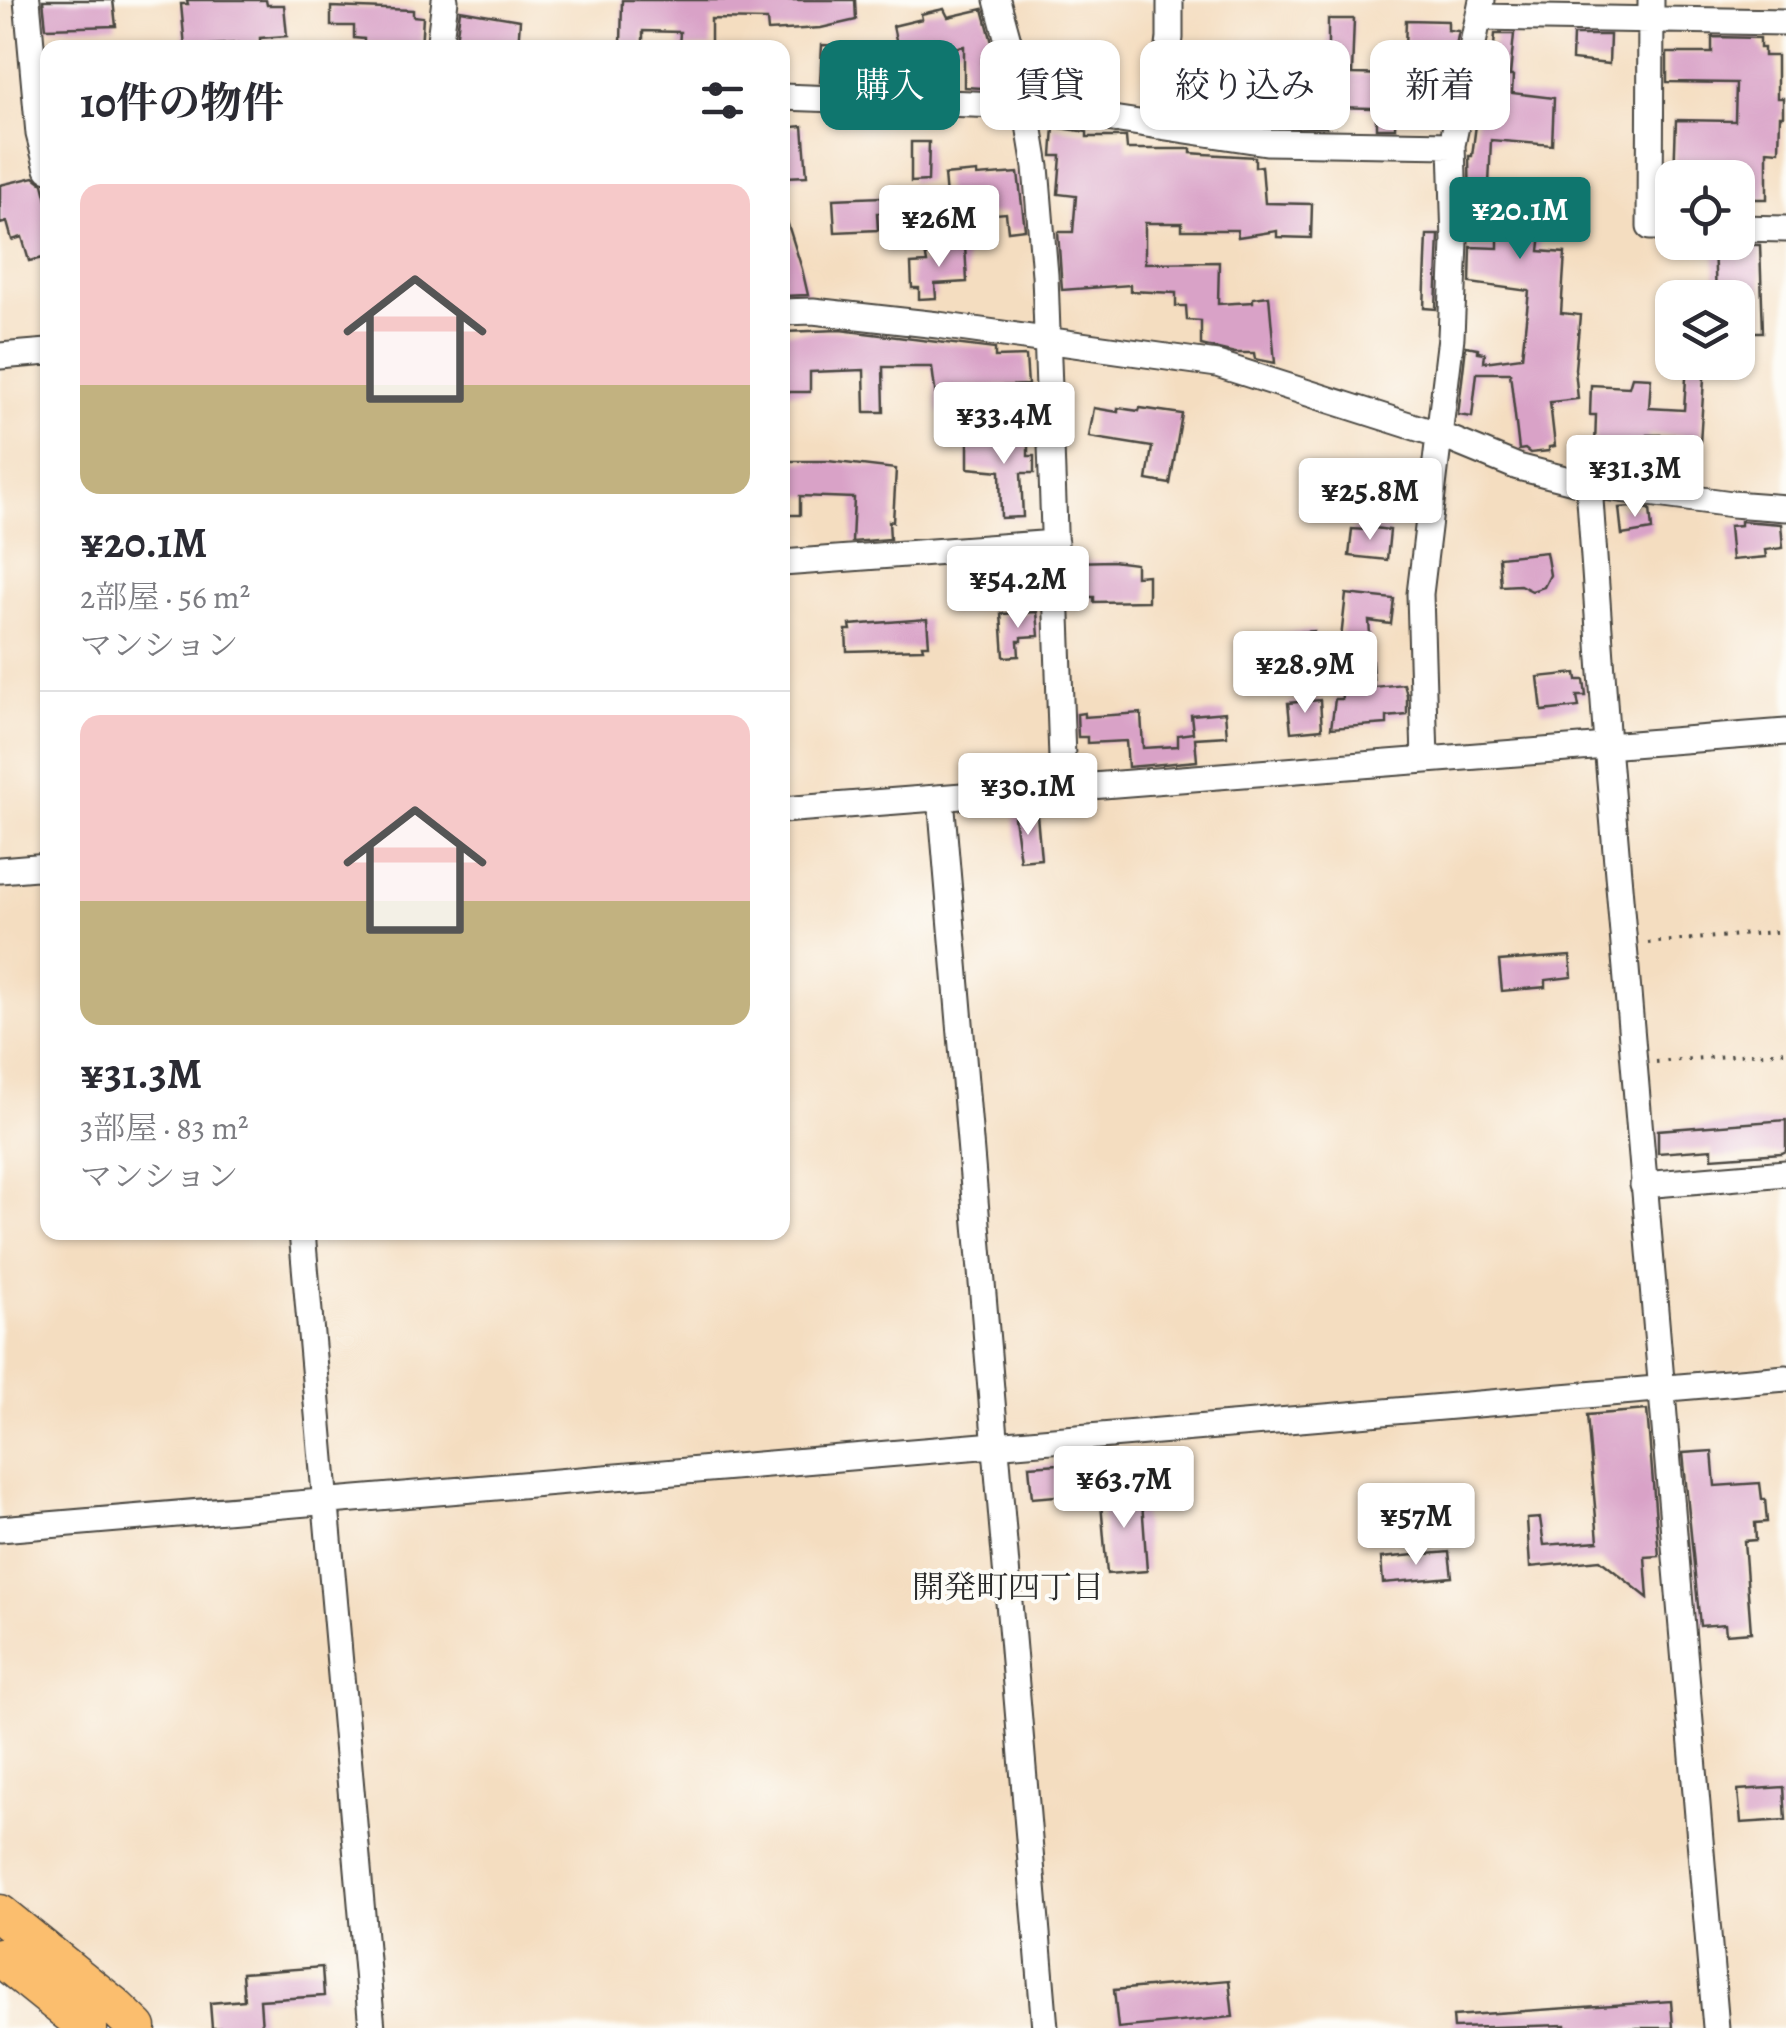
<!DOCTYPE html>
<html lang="ja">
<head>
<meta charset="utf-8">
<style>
	:root { --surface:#fff; --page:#f7f7f7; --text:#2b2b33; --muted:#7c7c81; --line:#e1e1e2; --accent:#0f766e }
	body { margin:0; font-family:Alegreya,"Noto Serif JP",serif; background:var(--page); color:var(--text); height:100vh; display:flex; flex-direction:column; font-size:38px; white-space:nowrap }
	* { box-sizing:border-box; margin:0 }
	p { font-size:32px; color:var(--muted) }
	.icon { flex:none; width:55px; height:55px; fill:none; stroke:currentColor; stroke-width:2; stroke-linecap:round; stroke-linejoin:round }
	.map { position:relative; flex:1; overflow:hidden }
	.details { position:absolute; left:40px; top:40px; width:750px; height:1200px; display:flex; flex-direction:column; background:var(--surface); border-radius:20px; box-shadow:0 2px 8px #0004 }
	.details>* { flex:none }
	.guide { position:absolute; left:820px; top:40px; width:815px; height:90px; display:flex; gap:20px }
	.fabs { position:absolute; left:1655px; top:160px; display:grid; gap:20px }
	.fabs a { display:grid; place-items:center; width:100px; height:100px; border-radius:20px; background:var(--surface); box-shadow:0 2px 8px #0004; font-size:50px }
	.price { position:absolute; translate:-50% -85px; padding:0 22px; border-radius:10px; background:#fff; color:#222; font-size:32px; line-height:65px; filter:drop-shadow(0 2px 5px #0008) }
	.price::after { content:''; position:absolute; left:50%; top:60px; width:30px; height:22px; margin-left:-15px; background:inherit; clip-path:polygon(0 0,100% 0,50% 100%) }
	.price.on { background:var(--accent); color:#fff }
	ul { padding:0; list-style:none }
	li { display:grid; align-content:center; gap:20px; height:530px; padding:0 40px }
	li+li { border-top:2px solid var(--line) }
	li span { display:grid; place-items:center; height:310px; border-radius:20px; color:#555 }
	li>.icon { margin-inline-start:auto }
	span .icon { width:180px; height:180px; fill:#fffc; stroke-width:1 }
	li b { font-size:42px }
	h2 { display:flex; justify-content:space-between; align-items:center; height:120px; padding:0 40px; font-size:42px }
	.chip { padding:0 35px; border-radius:20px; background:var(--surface); box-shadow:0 2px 8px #0004; font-size:35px; line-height:90px }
	.chip.on { background:var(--accent); color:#fff }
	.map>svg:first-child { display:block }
	.building { fill:#d9a2c7 }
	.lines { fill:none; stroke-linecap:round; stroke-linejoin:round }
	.minor-casing { stroke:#494641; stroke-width:29 }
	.highway-casing { stroke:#494641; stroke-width:41 }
	.path { stroke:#494641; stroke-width:4; stroke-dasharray:2.5 8; stroke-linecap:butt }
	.minor { stroke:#fff; stroke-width:25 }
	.highway { stroke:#fbbe6e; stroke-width:38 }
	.labels { text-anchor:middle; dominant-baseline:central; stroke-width:8; stroke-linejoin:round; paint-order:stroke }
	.neighbourhood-label { font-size:32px; fill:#2b2b2b; stroke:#fdfcf7 }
</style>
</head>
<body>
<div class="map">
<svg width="1786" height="2028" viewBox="0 0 1786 2028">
	<rect width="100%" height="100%" fill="#fdfcf7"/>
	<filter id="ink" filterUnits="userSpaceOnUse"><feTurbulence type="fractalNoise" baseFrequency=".01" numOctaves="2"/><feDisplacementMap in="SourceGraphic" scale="20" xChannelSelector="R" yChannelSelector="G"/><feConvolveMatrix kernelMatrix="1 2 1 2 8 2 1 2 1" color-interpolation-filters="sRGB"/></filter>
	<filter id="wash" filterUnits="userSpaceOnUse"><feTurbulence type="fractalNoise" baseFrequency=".0048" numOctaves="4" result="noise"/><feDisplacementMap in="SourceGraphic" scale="40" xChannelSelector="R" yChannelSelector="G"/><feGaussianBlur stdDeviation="2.25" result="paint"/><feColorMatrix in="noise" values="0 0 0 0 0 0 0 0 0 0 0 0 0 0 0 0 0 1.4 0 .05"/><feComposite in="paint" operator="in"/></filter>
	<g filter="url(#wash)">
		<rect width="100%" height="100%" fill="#f4ddc0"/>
		<g id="blocks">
			<path class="building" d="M43,0H113L116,26L46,28Z
				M187,0H266L267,5H284L287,36L260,38V48H239L238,43L185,47L181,4H188Z
				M622,0H855L856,20L821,28L768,31L767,20L711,19V47L679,48L680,32L643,31V46L621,45Z
				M331,7L413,10V16L423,17L421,48L364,43V39L354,38V26H331Z
				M944,9L948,17L983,9L995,54L982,57V88L964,87V46L900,58L893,26L922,19L921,14Z
				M460,10L520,20L518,48H489L456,41Z
				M1328,19H1354L1352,74L1397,75L1395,128H1376V111L1372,108L1332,107L1334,122L1325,123L1326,127L1271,126L1270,60L1288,59V54L1328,52Z
				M1406,20L1448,21V30L1459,31L1455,50L1405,49Z
				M1495,34H1514L1510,76H1513L1512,93L1554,98L1552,145L1491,140L1489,185L1495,186V191L1545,196L1539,251L1565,253L1561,313L1580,315L1575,369L1578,399L1550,402L1555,446L1549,447V451L1530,453L1525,449L1519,450L1510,373H1477L1472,417L1458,415L1466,346L1478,348V352L1485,353L1484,362L1522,357L1529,291L1470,283L1471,247L1498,248V216L1470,215L1469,156H1472L1481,86L1487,87L1490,46H1494Z
				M1573,35H1610L1609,64L1572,60Z
				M1712,37L1760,38V48H1764V56H1777V98H1783V116H1780L1779,151L1767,150V199H1738V178H1674L1676,120L1735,121L1736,83L1667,82V53H1712Z
				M822,45L892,48L890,85L820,82Z
				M803,126L807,176L785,177L782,128Z
				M1054,127L1087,132V137H1126L1127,149H1191V153L1204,154L1255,157V167L1262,166L1265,203L1312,204L1311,238L1277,237V231L1238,237L1237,230H1182V223H1145V263L1219,262L1218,304L1253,302V298L1269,296L1275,363L1255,359L1254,353H1235L1201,345V321L1187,320L1186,306H1176V293L1130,291V285L1062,290L1058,232H1073L1076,196L1058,194L1061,156H1052Z
				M911,142H929L928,181L911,182Z
				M977,172V176L1018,173L1025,229L1008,231L1006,213L948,218L944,175Z
				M34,177L43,184L48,204V257L29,261L22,237L12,240L7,222L0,224V185Z
				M882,197L883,213H877L878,230L835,232L833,199Z
				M786,218L802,269L808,295L782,296V219Z
				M1427,235H1439L1436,309L1424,308Z
				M1714,244L1760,245L1763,332H1738V298H1716Z
				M965,245L967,282L935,284L936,298L919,299V288H912L911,264L927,263L925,251Z
				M840,330L995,349V357L1026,356L1028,385L954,388L955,411L938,413L932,367H883L884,412H865L864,370L810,372V392H786L782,332Z
				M1687,362H1705L1700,444H1683V435H1648L1647,449L1595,447L1596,415H1590L1591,385L1629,387L1632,377L1651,378L1649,408L1684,410Z
				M1094,408L1118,412V408L1139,411L1140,408L1182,414L1170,484L1147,480L1152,447L1089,437Z
				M1028,436V456H1034V473H1021L1023,517L1001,518L1000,471L968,468V437Z
				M782,461H828L896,469L893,522L889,521L890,539L852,542L854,498L800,496V515H782Z
				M1631,507L1650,509L1652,530L1622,535L1619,508Z
				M1741,521L1781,524L1783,548L1765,550L1766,557L1732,560L1729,526L1741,525Z
				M1366,527L1390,530L1387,560L1349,556L1352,529L1366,530Z
				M1546,552L1550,575L1544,587L1532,591L1520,585L1501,586L1499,557Z
				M1112,561L1136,564V576L1148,575V601L1094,602V597H1073L1071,562Z
				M1346,594L1394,599L1391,624L1369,621L1374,687L1404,684L1407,695V715L1387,717V724L1331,728L1335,699H1342L1339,656Z
				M1037,612L1039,636L1022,637V641H1018L1019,656L1004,657L1001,614Z
				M927,619L929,645H922L923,649L847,651L846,630H851L850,625Z
				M1314,631L1316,660L1286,663V655L1280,656L1278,634Z
				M1576,673L1577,680H1584L1586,696H1577L1579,707L1542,711L1538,677Z
				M1320,700L1322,729L1291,732L1288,703Z
				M1225,712L1227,736L1195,738L1197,761L1128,767L1126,741L1087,743V737H1078L1077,714L1084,713V717L1141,713L1143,748L1178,746V735L1193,733L1191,715Z
				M1037,815L1041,859L1020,861L1014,817Z
				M1570,956L1572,977L1546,980V987L1502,991L1499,961Z
				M1786,1120V1151L1782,1153L1712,1158V1149L1658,1153V1130Z
				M1647,1410L1659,1556L1645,1557L1648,1598L1600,1560L1530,1567L1527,1519L1540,1518L1544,1545L1598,1541L1587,1415Z
				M1712,1451L1715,1486L1760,1483L1762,1499H1765L1767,1522L1755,1523L1756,1540L1744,1541L1751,1632L1726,1634L1725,1624L1700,1626L1683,1453Z
				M1091,1462L1093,1493L1032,1498L1029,1466Z
				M1141,1488L1147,1571L1107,1574L1100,1491Z
				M1449,1552L1452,1577L1383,1583L1381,1558Z
				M1784,1787L1786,1820L1741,1823L1738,1790Z
				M322,1967L324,1996L260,2000L262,2028H212L210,2003L244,2000L242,1973Z
				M1229,1980L1233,2017L1118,2028L1114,1990Z
				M1671,2001L1673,2028H1565V2025L1454,2028L1453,2016Z"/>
		</g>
	</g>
	<g filter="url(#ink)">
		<use href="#blocks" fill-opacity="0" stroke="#494641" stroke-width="2.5"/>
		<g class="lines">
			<defs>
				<path id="minor" d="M27,0L39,134L48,169
					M997,0L1026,106L1036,167L1045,275L1063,786
					M1651,0L1650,227H1672
					M1480,17L1786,22
					M439,48L445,0
					M782,97L1026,106L1266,142L1452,145
					M1159,126L1170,38V0
					M1738,228L1786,229
					M782,312L813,311L938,325L1217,364L1440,435L1518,467L1589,485L1732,504L1786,508
					M0,356L48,352
					M1589,485L1607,745L1716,2028
					M782,563L1055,543
					M1425,759L1420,594L1451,337L1455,242L1452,145L1482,0
					M941,798L1045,2028
					M782,810L1786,732
					M0,870L48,866
					M1643,1185L1786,1173
					M302,1232L372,2028
					M0,1529L1786,1378"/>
				<path id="highway" d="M0,1914L114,2006L137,2028
					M0,1957L88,2028"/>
			</defs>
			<use href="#minor" class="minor-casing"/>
			<use href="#highway" class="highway-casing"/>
			<path class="path" d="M1648,943L1786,931
				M1656,1062L1786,1051"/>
			<use href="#minor" class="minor"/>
			<use href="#highway" class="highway"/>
		</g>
	</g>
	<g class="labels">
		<g class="neighbourhood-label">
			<text x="1008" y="1587">開発町四丁目</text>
		</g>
	</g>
</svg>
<div class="fabs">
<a><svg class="icon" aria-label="locate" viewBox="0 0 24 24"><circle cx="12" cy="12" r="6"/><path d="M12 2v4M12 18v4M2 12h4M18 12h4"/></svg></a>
<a><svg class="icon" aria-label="layers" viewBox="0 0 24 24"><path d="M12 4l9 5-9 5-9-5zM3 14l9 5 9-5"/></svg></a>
</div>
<b class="price on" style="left:1520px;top:262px">¥20.1M</b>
<b class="price" style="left:939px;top:270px">¥26M</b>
<b class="price" style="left:1004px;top:467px">¥33.4M</b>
<b class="price" style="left:1635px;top:520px">¥31.3M</b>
<b class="price" style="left:1370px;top:543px">¥25.8M</b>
<b class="price" style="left:1018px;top:631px">¥54.2M</b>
<b class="price" style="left:1305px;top:716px">¥28.9M</b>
<b class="price" style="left:1028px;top:838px">¥30.1M</b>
<b class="price" style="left:1124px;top:1531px">¥63.7M</b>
<b class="price" style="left:1416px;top:1568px">¥57M</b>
<div class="guide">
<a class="chip on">購入</a>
<a class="chip">賃貸</a>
<a class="chip">絞り込み</a>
<a class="chip">新着</a>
</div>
<section class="details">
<h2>10件の物件<svg class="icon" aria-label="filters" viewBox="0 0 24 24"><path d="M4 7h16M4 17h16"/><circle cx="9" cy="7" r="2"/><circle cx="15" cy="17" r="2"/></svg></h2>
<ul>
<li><span style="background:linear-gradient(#f6c9c9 65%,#c2b280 0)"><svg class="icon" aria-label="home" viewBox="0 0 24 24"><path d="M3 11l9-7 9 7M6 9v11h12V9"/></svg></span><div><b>¥20.1M</b><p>2部屋 · 56 m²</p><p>マンション</p></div></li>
<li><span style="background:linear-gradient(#f6c9c9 60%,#c2b280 0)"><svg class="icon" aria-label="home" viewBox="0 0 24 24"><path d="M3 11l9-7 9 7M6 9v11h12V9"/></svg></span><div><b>¥31.3M</b><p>3部屋 · 83 m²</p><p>マンション</p></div></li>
</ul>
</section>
</div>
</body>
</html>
